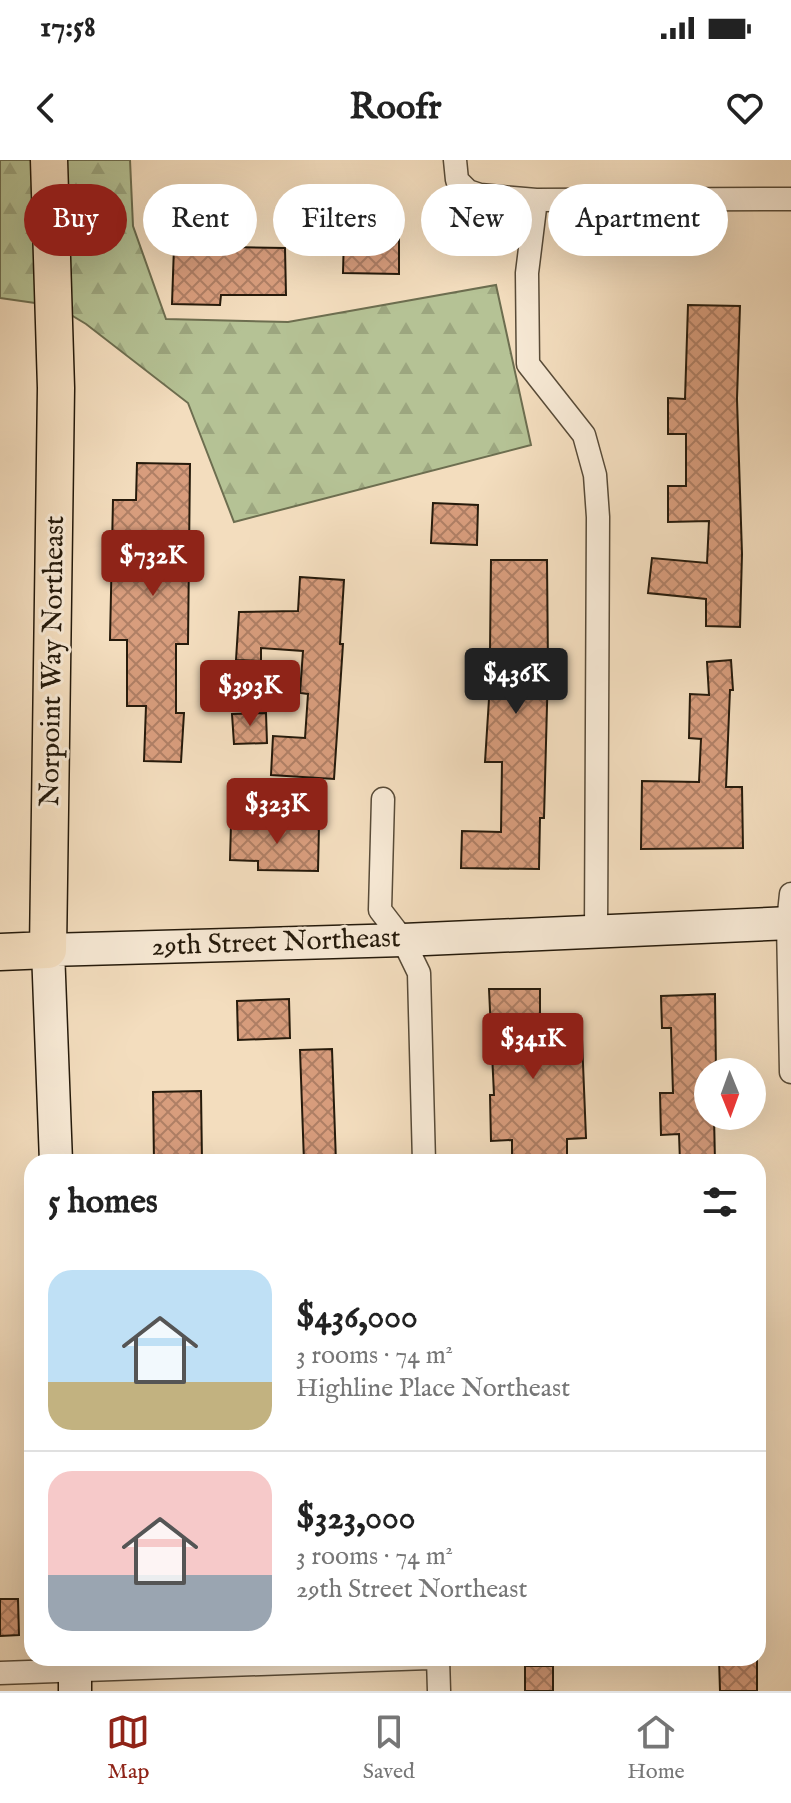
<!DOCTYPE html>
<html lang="en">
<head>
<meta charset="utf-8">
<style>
	:root { --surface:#fff; --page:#f6f6f6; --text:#222; --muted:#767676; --line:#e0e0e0; --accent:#8f2418 }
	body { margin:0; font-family:"IM FELL English",serif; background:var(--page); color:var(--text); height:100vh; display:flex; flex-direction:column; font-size:30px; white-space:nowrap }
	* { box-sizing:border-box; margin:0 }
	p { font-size:26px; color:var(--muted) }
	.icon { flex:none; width:44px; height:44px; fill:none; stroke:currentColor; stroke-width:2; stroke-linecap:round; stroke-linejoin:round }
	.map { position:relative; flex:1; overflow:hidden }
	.panel { position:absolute; left:24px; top:994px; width:742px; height:512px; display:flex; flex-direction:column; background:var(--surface); border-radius:24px; box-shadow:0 8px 32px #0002 }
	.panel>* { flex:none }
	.guide { position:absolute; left:24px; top:24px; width:744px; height:72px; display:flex; gap:16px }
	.needle { width:52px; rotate:179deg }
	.buttons { position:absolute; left:694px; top:898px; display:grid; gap:16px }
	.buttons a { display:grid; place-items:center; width:72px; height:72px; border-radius:50%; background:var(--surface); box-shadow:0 8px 32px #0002; font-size:40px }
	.price { position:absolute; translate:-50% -68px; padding:0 18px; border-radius:8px; background:var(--accent); color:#fff; font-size:26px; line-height:52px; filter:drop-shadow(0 2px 4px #0008) }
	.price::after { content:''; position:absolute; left:50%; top:48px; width:24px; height:18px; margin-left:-12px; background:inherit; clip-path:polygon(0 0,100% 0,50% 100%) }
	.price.on { background:#222; color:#fff }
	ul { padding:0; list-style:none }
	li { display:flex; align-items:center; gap:24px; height:200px; padding:0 24px }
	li+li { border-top:2px solid var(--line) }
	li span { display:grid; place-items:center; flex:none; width:224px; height:160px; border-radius:24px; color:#555 }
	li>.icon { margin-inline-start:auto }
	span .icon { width:96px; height:96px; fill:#fffc; stroke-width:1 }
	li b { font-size:34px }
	h2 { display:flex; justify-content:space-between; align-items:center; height:96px; padding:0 24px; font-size:34px }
	.tag { padding:0 28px; border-radius:36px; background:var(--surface); box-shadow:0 8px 32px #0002; font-size:28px; line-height:72px }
	.tag.on { background:var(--accent); color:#fff }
	.status { display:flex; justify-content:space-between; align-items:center; height:56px; padding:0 40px; background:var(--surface); direction:ltr }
	.status svg { height:22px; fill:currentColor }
	header { display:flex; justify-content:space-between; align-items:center; height:104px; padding:0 24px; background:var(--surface); font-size:36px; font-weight:700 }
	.menu { display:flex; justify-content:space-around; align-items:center; height:112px; border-top:2px solid var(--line); background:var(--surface); font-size:22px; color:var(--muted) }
	.menu a { display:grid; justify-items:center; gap:4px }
	.menu .on { color:var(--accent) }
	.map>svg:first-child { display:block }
	.forest { fill:url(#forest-firs); stroke:#6d6e50; stroke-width:2 }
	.building { fill:url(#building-cross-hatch); stroke:#251a0b; stroke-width:2 }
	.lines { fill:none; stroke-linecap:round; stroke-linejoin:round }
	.street-casing { stroke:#584b38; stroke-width:25 }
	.secondary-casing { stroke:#251a0b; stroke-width:35 }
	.primary-casing { stroke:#251a0b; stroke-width:39 }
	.street { stroke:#f7e9d5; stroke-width:22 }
	.secondary { stroke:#f7e9d5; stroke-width:32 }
	.primary { stroke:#f3ddbe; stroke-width:36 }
	.labels { text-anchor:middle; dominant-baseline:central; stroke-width:6; stroke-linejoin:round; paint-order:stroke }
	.street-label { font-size:28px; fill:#251a0b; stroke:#f7e9d5 }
</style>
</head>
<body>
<div class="status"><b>17:58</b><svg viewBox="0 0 49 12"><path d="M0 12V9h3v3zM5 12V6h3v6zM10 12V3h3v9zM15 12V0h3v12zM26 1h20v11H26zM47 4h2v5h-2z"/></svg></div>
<header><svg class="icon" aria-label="back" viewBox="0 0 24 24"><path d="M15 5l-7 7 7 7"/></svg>Roofr<svg class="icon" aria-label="heart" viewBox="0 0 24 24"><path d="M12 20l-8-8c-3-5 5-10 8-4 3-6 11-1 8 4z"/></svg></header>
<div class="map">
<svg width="791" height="1531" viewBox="0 0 791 1531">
	<defs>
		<pattern id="forest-firs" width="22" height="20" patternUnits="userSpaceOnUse" patternTransform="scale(2)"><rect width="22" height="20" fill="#b5c295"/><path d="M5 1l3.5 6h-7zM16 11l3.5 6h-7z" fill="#9ca67f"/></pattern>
		<pattern id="building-cross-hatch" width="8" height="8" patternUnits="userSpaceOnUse" patternTransform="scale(2)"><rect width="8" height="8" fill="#d89d7d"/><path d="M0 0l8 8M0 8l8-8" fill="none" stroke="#af7f65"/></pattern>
	</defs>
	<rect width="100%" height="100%" fill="#f3ddbe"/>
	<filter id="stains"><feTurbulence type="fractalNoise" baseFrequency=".0025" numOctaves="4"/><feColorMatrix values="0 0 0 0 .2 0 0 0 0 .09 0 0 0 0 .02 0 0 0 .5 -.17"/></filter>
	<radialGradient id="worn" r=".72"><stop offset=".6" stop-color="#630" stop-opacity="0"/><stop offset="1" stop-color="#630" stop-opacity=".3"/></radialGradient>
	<path class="forest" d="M0,0H130L133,66L166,159L288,162L496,125L531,285L234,362L188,243L86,164L56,146L0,138Z"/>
	<path class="building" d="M344,75L399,76V114L343,113Z
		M174,86L285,88L286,135H221L220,145L172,144Z
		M688,145L740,146L737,239L742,394L740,467L706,466V439L648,433L652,398L707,403L709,361L668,362V326H686V274H668V238L685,239Z
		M137,303L190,304L188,484H176V553H184L181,602L144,601L146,546H127V480H110L113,340H136Z
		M433,343L478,345L477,385L431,383Z
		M491,400H547L548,508L544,658H540L539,709L461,708L462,671L501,672L502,602H485L492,492H490Z
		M300,417L344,420L340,484H343L334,619L271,615L273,576L305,578L308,534L300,533L303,491L261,488V501L236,500L239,452L298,451Z
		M731,500L733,530H730L726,627H742L743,688L641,689L642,621L699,622L701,579L689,578L690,534L709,535L707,502Z
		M266,553L267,583L234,584L232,554Z
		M231,664L319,665L318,711L258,710V701L230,700Z
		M489,829H540V881L582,879L586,978L567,979V1002H512V980L491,981L490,935H494Z
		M715,834L716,912H708V956H714L715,1002H680L679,974L661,975L660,933H673L671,868H662L661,836Z
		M289,839L290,878L238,880L237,841Z
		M332,889L336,1002H304L300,890Z
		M201,931L202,1002H154L153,932Z
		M0,1439H18L19,1475L0,1476Z
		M719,1498H757V1531H720Z
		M525,1506H553V1531H525Z"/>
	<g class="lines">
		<defs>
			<path id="street" d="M455,0L457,20L468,31L480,35L536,40L791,39
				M536,40L527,113L528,204L584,275L595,315L598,357L596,771
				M383,639L380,750L403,780L419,813L424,1002
				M791,734L788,763L791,912
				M438,1498L439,1531
				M0,1513L429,1498"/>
			<path id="secondary" d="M56,1002L48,790L403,780L791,763
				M75,1498V1531"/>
			<path id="primary" d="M0,792L48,790L56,228L49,0"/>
		</defs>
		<use href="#street" class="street-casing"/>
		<use href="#secondary" class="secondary-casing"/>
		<use href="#primary" class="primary-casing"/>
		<use href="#street" class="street"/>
		<use href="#secondary" class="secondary"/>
		<use href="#primary" class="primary"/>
	</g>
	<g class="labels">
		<g class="street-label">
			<text transform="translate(53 501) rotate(-89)">Norpoint Way Northeast</text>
			<text transform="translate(276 783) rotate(-2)">29th Street Northeast</text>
		</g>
	</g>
	<rect width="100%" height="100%" filter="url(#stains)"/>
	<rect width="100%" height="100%" fill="url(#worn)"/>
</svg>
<div class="buttons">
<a><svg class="needle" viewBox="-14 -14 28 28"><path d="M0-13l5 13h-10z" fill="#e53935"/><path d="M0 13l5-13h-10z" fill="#767676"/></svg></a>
</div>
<b class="price" style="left:153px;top:438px">$732K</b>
<b class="price on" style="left:516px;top:556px">$436K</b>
<b class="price" style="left:250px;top:568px">$393K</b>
<b class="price" style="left:277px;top:686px">$323K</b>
<b class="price" style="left:533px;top:921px">$341K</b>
<div class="guide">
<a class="tag on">Buy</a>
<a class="tag">Rent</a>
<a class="tag">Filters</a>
<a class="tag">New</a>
<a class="tag">Apartment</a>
</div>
<section class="panel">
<h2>5 homes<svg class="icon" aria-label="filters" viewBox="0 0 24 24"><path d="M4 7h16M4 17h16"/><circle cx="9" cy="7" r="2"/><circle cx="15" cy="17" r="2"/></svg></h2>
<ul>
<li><span style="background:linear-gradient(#bfe0f5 70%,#c2b280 0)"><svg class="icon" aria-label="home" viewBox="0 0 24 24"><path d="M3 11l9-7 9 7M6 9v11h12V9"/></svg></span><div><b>$436,000</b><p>3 rooms · 74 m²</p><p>Highline Place Northeast</p></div></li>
<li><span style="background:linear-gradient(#f6c9c9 65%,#9aa5b1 0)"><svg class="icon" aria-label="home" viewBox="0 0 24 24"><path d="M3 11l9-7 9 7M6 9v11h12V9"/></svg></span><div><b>$323,000</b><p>3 rooms · 74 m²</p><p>29th Street Northeast</p></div></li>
</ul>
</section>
</div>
<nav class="menu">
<a class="on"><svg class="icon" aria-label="map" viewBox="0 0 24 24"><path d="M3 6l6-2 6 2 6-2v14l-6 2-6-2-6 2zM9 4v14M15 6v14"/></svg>Map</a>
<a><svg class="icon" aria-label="saved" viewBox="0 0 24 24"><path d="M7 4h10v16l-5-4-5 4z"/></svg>Saved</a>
<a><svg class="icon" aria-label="home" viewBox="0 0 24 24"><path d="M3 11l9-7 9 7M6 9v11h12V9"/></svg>Home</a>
</nav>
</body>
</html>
